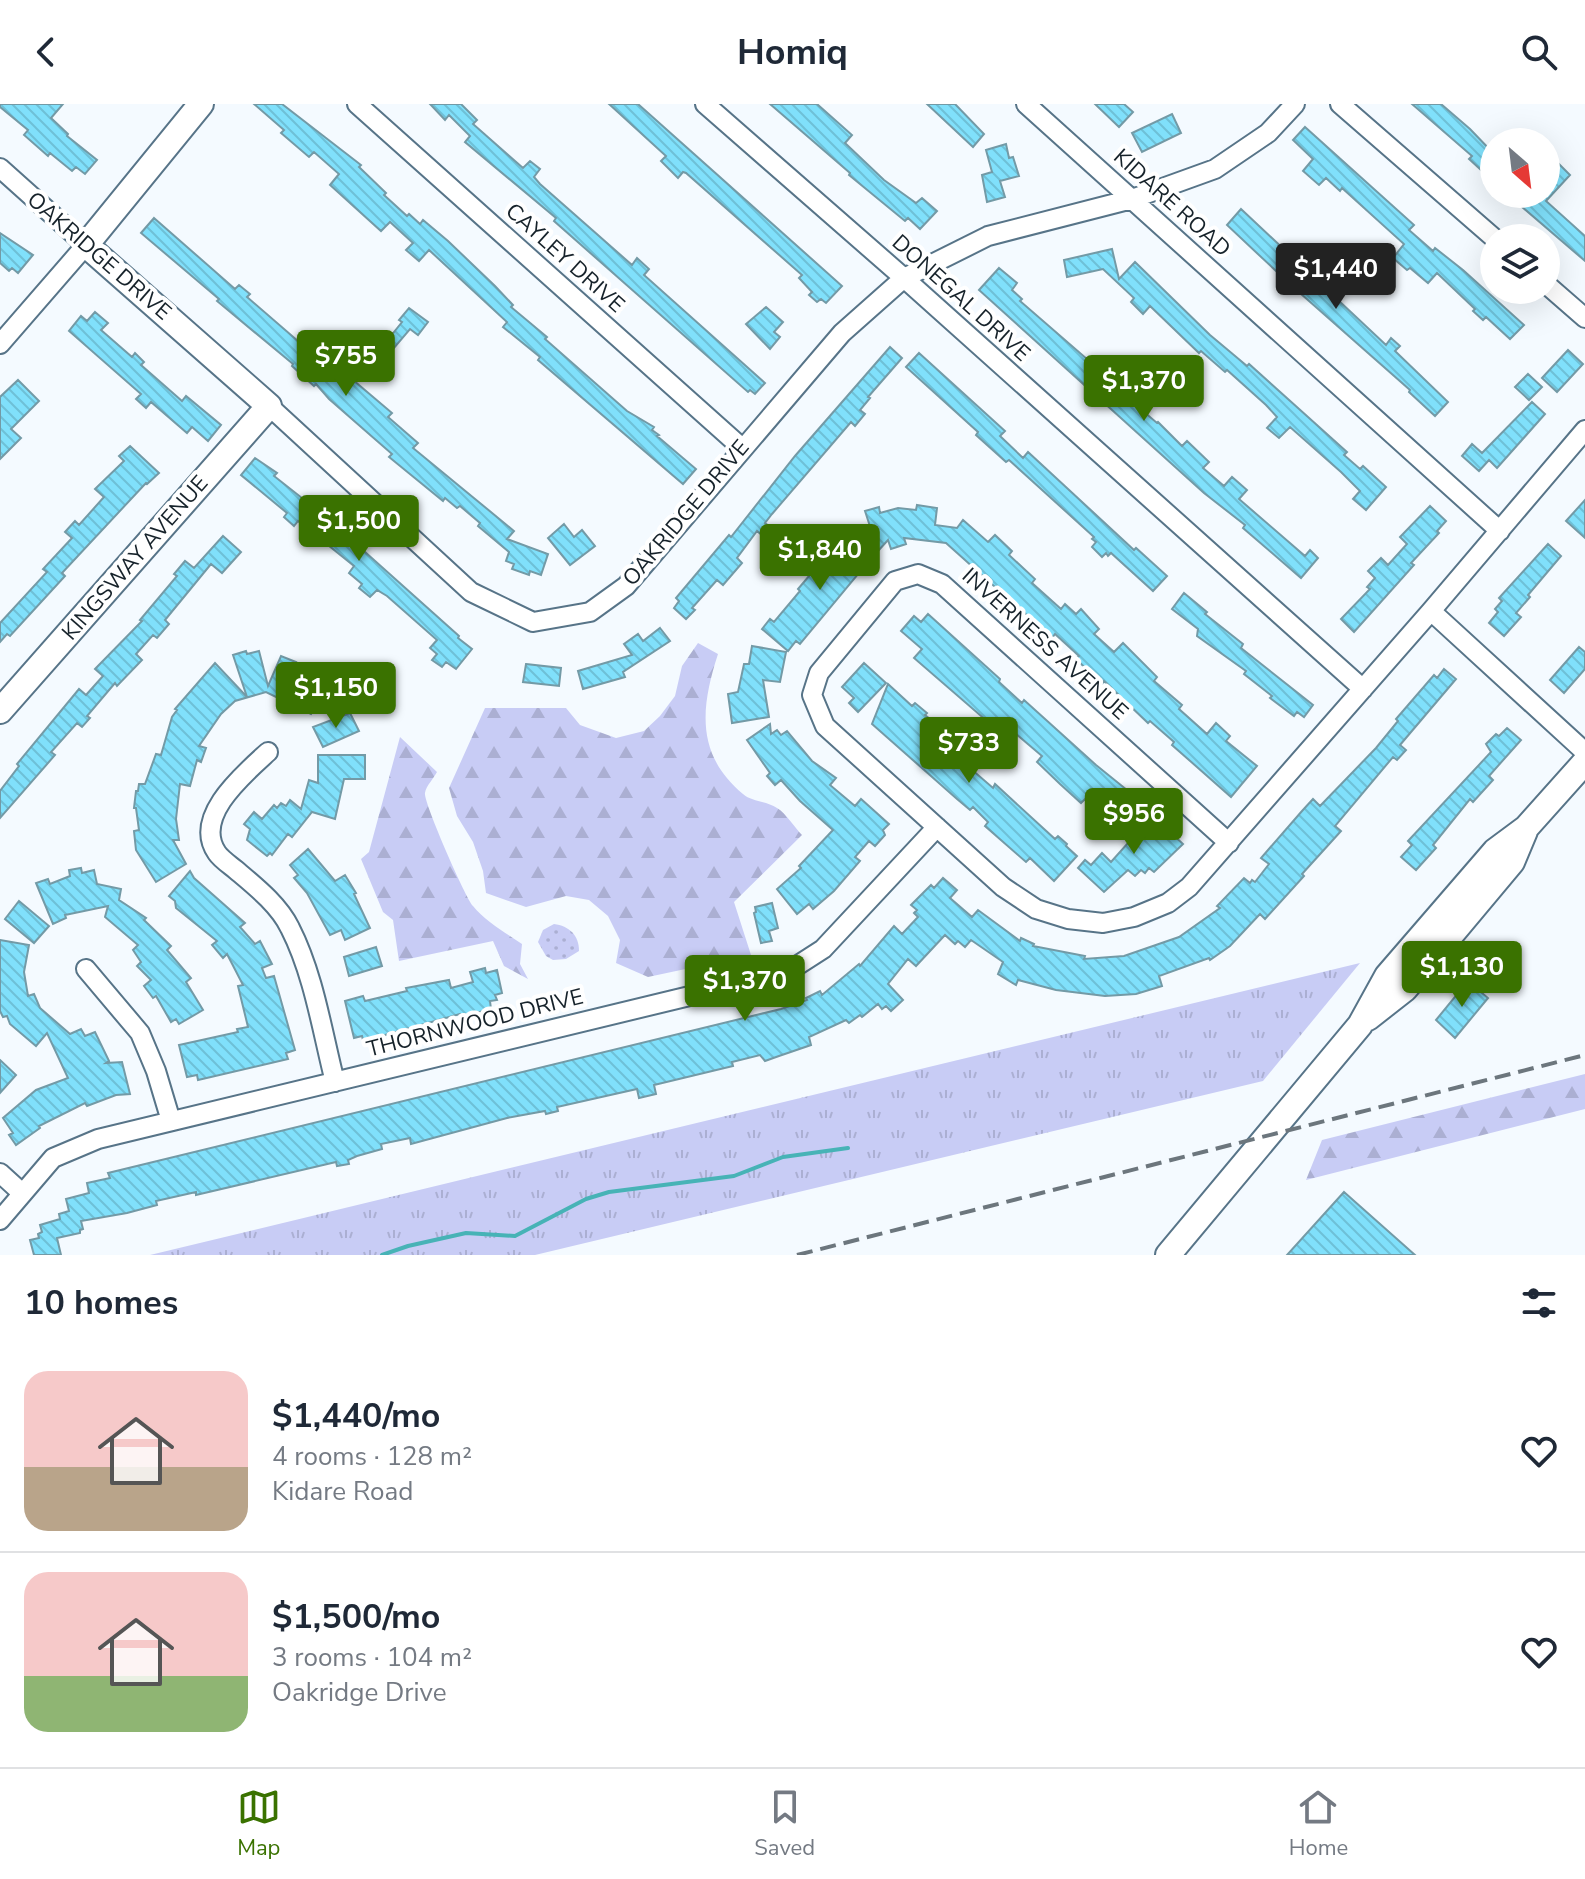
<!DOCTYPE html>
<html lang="en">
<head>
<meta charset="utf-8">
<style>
	:root { --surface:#fff; --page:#f2f2f3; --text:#1f2937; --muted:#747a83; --line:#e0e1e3; --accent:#3a7200 }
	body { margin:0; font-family:"Nunito Sans",sans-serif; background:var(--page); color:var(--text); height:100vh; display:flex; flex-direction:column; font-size:30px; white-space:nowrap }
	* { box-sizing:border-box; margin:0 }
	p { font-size:26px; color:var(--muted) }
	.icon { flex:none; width:44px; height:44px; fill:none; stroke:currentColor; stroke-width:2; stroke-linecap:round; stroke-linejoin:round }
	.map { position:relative; height:1151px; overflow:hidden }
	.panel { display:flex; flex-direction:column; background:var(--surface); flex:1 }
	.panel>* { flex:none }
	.needle { width:52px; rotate:152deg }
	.fabs { position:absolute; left:1480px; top:24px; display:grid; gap:16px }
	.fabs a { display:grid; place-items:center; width:80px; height:80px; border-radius:50%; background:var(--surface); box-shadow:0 8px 32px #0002; font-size:40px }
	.price { position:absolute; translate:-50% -68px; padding:0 18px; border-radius:8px; background:var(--accent); color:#fff; font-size:26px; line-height:52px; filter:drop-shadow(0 2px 4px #0008) }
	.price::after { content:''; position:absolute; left:50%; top:48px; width:24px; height:18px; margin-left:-12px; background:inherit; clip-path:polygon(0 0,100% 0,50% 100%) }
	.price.active { background:#222; color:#fff }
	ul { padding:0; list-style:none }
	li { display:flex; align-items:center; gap:24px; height:200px; padding:0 24px }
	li+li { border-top:2px solid var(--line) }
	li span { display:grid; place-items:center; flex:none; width:224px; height:160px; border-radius:24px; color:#555 }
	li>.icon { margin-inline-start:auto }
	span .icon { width:96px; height:96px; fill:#fffc; stroke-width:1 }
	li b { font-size:34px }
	h2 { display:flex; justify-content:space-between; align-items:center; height:96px; padding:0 24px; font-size:34px }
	header { display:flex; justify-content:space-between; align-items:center; height:104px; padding:0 24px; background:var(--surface); font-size:36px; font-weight:700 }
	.tab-bar { display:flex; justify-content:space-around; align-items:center; height:112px; border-top:2px solid var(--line); background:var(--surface); font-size:22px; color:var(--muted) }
	.tab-bar a { display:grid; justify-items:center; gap:4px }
	.tab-bar .active { color:var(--accent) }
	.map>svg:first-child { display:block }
	.grass { fill:url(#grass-tufts) }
	.forest { fill:url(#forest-firs) }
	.park { fill:url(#park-dots) }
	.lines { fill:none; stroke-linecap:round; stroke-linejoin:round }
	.stream { stroke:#47b3b6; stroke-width:4 }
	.building { fill:url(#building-back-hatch); stroke:#739aa6; stroke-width:2 }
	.street-casing { stroke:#577488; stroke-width:22 }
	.secondary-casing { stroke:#577488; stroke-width:28 }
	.street { stroke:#fff; stroke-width:18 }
	.secondary { stroke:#fff; stroke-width:24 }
	.rail { stroke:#6c767d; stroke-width:4; stroke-dasharray:16 8; stroke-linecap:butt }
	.labels { text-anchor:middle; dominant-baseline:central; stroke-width:8; stroke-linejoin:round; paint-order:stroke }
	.street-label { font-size:22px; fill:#16222a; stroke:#fff }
</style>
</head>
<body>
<header><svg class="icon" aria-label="back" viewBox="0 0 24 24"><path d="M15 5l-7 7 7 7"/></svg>Homiq<svg class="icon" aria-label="search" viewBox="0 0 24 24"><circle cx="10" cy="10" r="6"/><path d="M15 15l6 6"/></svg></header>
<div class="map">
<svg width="1585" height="1151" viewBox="0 0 1585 1151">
	<defs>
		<pattern id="grass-tufts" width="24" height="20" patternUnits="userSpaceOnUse" patternTransform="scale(2)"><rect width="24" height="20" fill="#c8ccf5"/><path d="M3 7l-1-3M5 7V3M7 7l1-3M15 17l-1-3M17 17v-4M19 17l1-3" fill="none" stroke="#abafd2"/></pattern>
		<pattern id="forest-firs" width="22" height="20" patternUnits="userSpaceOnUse" patternTransform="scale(2)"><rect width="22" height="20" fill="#c8ccf5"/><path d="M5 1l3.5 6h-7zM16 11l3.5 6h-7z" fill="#abafd2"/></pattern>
		<pattern id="park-dots" width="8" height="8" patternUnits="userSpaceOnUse" patternTransform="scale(2)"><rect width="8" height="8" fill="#c8ccf5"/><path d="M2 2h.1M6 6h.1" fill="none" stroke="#abafd2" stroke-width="1.8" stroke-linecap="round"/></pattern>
		<pattern id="building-back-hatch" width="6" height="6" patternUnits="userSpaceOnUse" patternTransform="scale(2)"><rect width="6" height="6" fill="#80e0fb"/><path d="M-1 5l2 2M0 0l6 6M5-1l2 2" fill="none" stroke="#6ec0d7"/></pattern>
	</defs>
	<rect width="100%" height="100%" fill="#f4faff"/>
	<path class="grass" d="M1360,859L1263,977L535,1151H150Z"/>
	<path class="forest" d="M698,539L718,550C701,603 695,650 743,690C752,698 767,697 777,704C786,709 794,723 802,731L734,798L751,851L648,873L616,859L620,836L608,812L589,796L566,792L526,803L486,789L483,767L473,738L457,712L449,684L485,604H566L580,621L616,634L644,627L660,612L675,592L682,562Z
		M400,633L437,668C434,674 426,682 425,689C423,697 465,793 473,802C485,817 506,829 522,840L520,860L528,875L504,862L493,837L399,857L393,816L383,808L361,755L369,748Z
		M1585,970V1005L1306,1076L1322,1036Z"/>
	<path class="park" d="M554,820C569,822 579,831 579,847L566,855L553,856L546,852L538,838L543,826Z"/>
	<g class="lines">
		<path class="stream" d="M382,1151L408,1142L466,1129L515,1132L586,1095L609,1088L734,1072L783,1053L848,1044"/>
	</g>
	<path class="building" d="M0,0H63L51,14L68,30L67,32L97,56L85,70L76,63L72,67L50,49L48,52L24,31L28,26L0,3Z
		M254,0H282L361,61L359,63L386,89L384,91L407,112L409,110L420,120L423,116L448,137L495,182L513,201L511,203L547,233L545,235L627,307L654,323L652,326L659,331L657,332L696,365L683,380L538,256L540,253L503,223L507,218L429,146L419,157L406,146L413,139L390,118L381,127L330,81L339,70L314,48L309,53L281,29L284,26Z
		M430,0H461L477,16L473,20L523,64L530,57L540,65L534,73L540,80L632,161L637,154L649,165L644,171L765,279L755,290L750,286L748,288L554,117L556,114L465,38L470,32L449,11L445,16Z
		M609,0H638L842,182L826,199L821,195L817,198L809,191L812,188L799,174L802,171L686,69L683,68L678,74L661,57L666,52Z
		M770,0H817L852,31L845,39L884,76L916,99L922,94L937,107L920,125L908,114L905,117L849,71L850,69Z
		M927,0H955L984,30L973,43Z
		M1095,0H1124L1133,8L1119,23Z
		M1412,0H1441L1470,25L1494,50V78L1469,55L1472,52Z
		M1172,10L1181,29L1142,48L1132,29Z
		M1305,23L1414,121L1409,126L1433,147L1435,144L1463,166L1524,221L1510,235L1486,213L1483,216L1473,207L1475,205L1437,169L1428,179L1410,164L1407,166L1393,154L1404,140L1342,84L1340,87L1326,74L1319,81L1303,67L1313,55L1293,36Z
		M1006,40L1009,54L1013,53L1019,72L1000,77L1005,93L987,98L982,71L992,68L986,46Z
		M1558,59L1570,71L1546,97L1585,132V157L1507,90H1546V72Z
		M1241,105L1386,241L1391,234L1400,242L1395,247L1448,298L1435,312L1409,288L1410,286L1292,182L1227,121Z
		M154,114L235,185L239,181L250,190L247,193L306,244L310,238L327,253L320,260L347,284L353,276L392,309L388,313L418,339L413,344L514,427L507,435L548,450L541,471L530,467L529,471L512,465L514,460L506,457L509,448L478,422L480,419L460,402L457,404L445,394L443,397L389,353L392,350L329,295L316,280L314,282L292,262L293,260L217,197L219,195L141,129Z
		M0,129L33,151L18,169L12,164L9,167L0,159Z
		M1112,145L1119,175L1135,158L1210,231L1247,262L1249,260L1347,348L1344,351L1360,365L1363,362L1386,383L1366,406L1353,395L1360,387L1341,368L1290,323L1279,334L1267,324L1277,313L1266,301L1227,266L1225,268L1201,247L1199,249L1150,202L1143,210L1131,198L1134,194L1103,165L1067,173L1064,156Z
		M999,164L1017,179L1012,186L1022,195L1020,197L1103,269L1104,267L1126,286L1123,290L1157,319L1158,318L1182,342L1187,337L1209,358L1203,364L1224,382L1232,373L1247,386L1239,395L1305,452L1310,446L1318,454L1301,474L1243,424L1245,421L1204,389L979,186Z
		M766,203L783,218L774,228L780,233L770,245L746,220Z
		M409,204L428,218L418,231L410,225L394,244L386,238L402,218L399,216Z
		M95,208L108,219L101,226L132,253L135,249L144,258L141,261L182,297L186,292L221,321L208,337L192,323L187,329L151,298L146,304L136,295L141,290L69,227L81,212L87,217Z
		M890,243L902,254L868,293L870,294L860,306L865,310L855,322L851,318L772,410L765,419L770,423L763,432L757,427L737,454L742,459L723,481L717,476L692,504L695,506L686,515L674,504L679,497L676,494L729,431L731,433L795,352Z
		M1568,246L1583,260L1557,288L1542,274Z
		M919,249L1005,327L1000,332L1023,354L1028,348L1134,446L1136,444L1167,472L1153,487L1111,449L1108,452L1106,449L1102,453L1092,443L1096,438L1092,435L1094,433L1009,356L1006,358L976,331L978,328L906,263Z
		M1528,270L1542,283L1529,296L1515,283Z
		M18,276L39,297L11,325L21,334L0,355V293Z
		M1532,298L1545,310L1497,364L1489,356L1479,367L1462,352L1472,340L1482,349Z
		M130,342L159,369L147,380L146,379L62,469L65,472L10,532L7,530L0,538V519L47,468L43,465L72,434L65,428L75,417L79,421L104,393L95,385L124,357L119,352Z
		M255,354L277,369L274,372L307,398L308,397L459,532L458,534L472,545L456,565L446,558L442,563L432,556L437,550L430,544L437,536L387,492L377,486L370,493L359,484L362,480L349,469L354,462L298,417L294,422L284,413L287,409L241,371Z
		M1585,396V434L1566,417Z
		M917,401L937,404L935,421L957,424L963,416L988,438L995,431L1012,447L1009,451L1035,475L1032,479L1061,505L1065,500L1076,510L1081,505L1099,525L1094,530L1114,548L1123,539L1157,573L1154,577L1182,601L1179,605L1207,630L1216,619L1230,632L1226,637L1257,662L1231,693L1172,641L1174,638L1150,617L1148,619L1104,577L1102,580L1076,555L1079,552L1055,530L1052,534L946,439L904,434L906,440L891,445L888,436L878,447L865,407L879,403L880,409L898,404L916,406Z
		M1430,402L1446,417L1437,427L1439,429L1411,459L1414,461L1354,528L1341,515L1370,485L1367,483L1375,474L1368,467L1381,454L1388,461L1407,440L1400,433Z
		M564,420L574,433L582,426L595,442L570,461L548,434Z
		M842,428L854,438L856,436L874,451L800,540L796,537L788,547L762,525L770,515L774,518L800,487L798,485L827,451L824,449Z
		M223,432L241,448L222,469L211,460L165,516L169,520L157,534L153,531L136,550L142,556L117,582L115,579L87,612L90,614L82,623L77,619L51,648L55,651L0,714V687L19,662L17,660L79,585L86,591L103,572L95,565L142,517L140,516L177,472L174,470L185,457L194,464Z
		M1548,440L1561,452L1528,491L1530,493L1516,509L1521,513L1504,532L1489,519L1498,508L1495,505L1502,497L1499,494Z
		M1184,489L1207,508L1205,510L1243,540L1241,544L1313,601L1304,613L1297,608L1294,612L1270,594L1272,592L1244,570L1246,567L1197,532L1198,525L1172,505Z
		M928,510L1000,575L999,578L1022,599L1024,596L1096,661L1132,690L1109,716L1085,695L1081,699L1060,680L1037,658L1042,652L1015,629L1012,632L1000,621L996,625L914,554L922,545L901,527L914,512L921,518Z
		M660,524L670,537L623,568L625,573L583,585L578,567L632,551L624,540L638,530L643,537Z
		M752,542L786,548L780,578L763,576L769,613L732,619L728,590L738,588L744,560H749Z
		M1579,543L1585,548V565L1564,589L1550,576Z
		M246,547L247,550L259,547L268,582L281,552L296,558L294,561L305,566L303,572L325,586L311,610L266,588L235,597L221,610L199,642L206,644L201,658L197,656L190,682L180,680L176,715L179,736H173L186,760L156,778L136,746L134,727L139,726L136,704H134L136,687H138L139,680H145L156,650L161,651L172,613L177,606L175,605L215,559L247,593L233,551Z
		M864,559L886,579L858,608L849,599L854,594L842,583Z
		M526,560L561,564L559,582L523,578Z
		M1444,565L1456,575L1400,641L1406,646L1397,656L1393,653L1335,722L1341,727L1302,770L1304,772L1265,815L1260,810L1230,842L1210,856L1209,854L1159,872L1162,882L1136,890L1105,892L1056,886L1018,876L1016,881L998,870L1003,858L971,836L965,843L958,837L955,840L945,831L916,862L908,855L888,880L903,896L891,907L886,902L882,905L878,900L862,913L860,911L849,919L846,916L809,933L811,941L779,952L765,957L760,951L732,958L733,962L654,981L656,990L639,994L637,985L557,1003L558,1007L546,1010L545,1007L507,1014L411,1040L410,1034L381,1040L382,1045L357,1052L348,1056L349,1060L337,1062L336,1058L196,1091V1088L156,1097L157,1101L127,1109L81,1117L83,1125L80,1126V1129L57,1134L61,1151H34L30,1136L39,1134L38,1130L42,1128L40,1121L60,1115L59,1110L69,1107L66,1095L89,1089L87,1079L110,1074L108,1069L781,905L807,896L806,894L820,887L822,891L859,860L860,862L894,822L902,830L918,813L914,809L917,806L911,801L931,781L934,784L943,774L957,786L950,794L972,813L978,806L1020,837L1021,834L1034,840L1033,842L1085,852L1084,855L1124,852L1179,833L1220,804L1217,802L1244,774L1250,779L1252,776L1255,778L1269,760L1261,754L1302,707L1313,695L1320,702L1376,644L1398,617L1396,615L1434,571L1437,574Z
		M888,580L912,602L915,599L927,609L925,611L936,620L930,627L956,652L993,684L995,680L1055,735L1058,732L1067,740L1066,742L1077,752L1054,777L1030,754L1026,758L985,722L988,718L973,703L970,706L957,695L872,620Z
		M350,609L359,627L323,643L313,623Z
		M770,620L771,630L777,626L781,631L787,627L812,657L836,674L830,681L855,702L861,695L889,720L883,726L885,731L875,742L869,737L855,753L860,757L834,787L813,805L809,800L797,810L777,785L801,764L799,762L833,726L800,697L781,676L775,681L767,672L770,669L747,636Z
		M1507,624L1521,636L1489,672L1493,676L1473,698L1470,695L1433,741L1436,744L1416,766L1401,753L1412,741L1408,737L1491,648L1486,640L1496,630L1499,632Z
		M318,651H365V675H344L335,715L312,708L292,733L288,730L272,751L270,749L267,752L247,736L250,725L244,720L254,708L262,715L274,701L277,704L281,699L286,702L290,696L301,705L309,676L318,679Z
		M1144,716L1152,724L1158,717L1183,740L1154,768L1149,764L1145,769L1141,766L1135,772L1128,766L1104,788L1078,764L1085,756L1091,761L1102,749L1111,758L1137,729L1134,727Z
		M308,745L335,777L345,771L356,789L354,790L370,824L345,836L341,826L330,831L307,789L294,774L298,771L290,761Z
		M81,764L82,769L94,766L97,780L121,785L119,796L146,814L144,816L171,842L167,846L191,874L186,878L203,906L179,920L176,915L171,918L156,892L153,894L144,882L151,876L137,862L141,858L133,846L138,841L105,813L108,802L65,811L66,814L53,820L36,779L48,775L50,780L70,772L69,766Z
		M190,767L194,774L245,819L240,823L255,840L260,837L272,860L262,864L266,874L274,872L295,946L286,949L288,955L198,976L197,971L187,973L179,941L238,928L237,925L248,923L238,882L243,881L227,850L223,854L212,841L217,837L176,804L175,797L169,792Z
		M19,797L49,822L34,839L5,815Z
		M772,799L778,824L769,827L772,837L761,839L754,809L756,808L755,803Z
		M0,836L29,841L24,868L28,892L34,890L40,904L70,930L81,925L85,932L95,928L109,957L106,959L122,958L130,990L116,991L87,1002L85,999L39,1022L40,1024L16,1041L9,1031L13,1029L3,1014L36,986L68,974L47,929L36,942L10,920L7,912L3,913L0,907Z
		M376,843L382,862L349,872L344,853Z
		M485,864L486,869L497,866L502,889L495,891L497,896L490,897L491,905L461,913L460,910L367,936H363L362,932L354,934L345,897L363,892L365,897L407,887L406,884L449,876L451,884L473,878L470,868Z
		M1468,877L1488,894L1455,934L1436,916Z
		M0,956L16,971L0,989Z
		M1344,1088L1415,1151H1287Z"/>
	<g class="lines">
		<defs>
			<path id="street" d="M357,0L742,344
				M705,0L904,174L1363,585
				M1026,0L1500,427
				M1340,0L1494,134
				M0,64L86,141L0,240
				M1546,180L1585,214
				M269,302L471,488L533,518L590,508L626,482L842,229L904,174L988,132L1132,95L1215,65L1268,29L1295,0
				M1431,507L1585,648
				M268,648C244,670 192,713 217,749C221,755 230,761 236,766C255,782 279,801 290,824C314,871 322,927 335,978
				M1229,739L942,480L918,470L895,477L819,569L812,591L825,622L1003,783L1036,805L1068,815L1103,819L1134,813L1168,799L1189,783L1431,507L1585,326
				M86,865L140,929L156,967L171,1017
				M0,1069L22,1089
				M0,1116L53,1054L98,1035L760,875L795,863L823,845L937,723"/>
			<path id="secondary" d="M0,607L269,302L86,141L201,0
				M1368,914L1405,885L1451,831L1512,758L1525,727
				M1168,1151L1360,921L1387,872L1495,747L1526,724L1585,658"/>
		</defs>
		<use href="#street" class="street-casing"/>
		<use href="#secondary" class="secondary-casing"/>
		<use href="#street" class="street"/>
		<use href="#secondary" class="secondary"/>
		<path class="rail" d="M797,1151L1585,951"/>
	</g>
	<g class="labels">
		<g class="street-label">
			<text transform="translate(1172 99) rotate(42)">KIDARE ROAD</text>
			<text transform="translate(99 152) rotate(41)">OAKRIDGE DRIVE</text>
			<text transform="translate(565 154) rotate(42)">CAYLEY DRIVE</text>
			<text transform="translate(961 194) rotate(42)">DONEGAL DRIVE</text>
			<text transform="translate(686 409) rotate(-50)">OAKRIDGE DRIVE</text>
			<text transform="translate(135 454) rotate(-49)">KINGSWAY AVENUE</text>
			<text transform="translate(1045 540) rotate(42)">INVERNESS AVENUE</text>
			<text transform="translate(475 919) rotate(-14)">THORNWOOD DRIVE</text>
		</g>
	</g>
</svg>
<div class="fabs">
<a><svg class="needle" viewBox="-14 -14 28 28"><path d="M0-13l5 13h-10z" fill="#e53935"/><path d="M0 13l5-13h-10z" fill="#747a83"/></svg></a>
<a><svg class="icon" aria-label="layers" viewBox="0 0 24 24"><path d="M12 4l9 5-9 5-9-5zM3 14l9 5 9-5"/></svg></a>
</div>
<b class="price active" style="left:1336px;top:207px">$1,440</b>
<b class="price" style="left:346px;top:294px">$755</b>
<b class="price" style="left:1144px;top:319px">$1,370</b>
<b class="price" style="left:359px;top:459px">$1,500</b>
<b class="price" style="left:820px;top:488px">$1,840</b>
<b class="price" style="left:336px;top:626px">$1,150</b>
<b class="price" style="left:969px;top:681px">$733</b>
<b class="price" style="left:1134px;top:752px">$956</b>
<b class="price" style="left:1462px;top:905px">$1,130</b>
<b class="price" style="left:745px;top:919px">$1,370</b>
</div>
<section class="panel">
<h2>10 homes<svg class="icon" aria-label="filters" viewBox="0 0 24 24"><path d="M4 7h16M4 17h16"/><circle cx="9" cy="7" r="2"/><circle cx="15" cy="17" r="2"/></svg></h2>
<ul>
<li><span style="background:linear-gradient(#f6c9c9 60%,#b9a48a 0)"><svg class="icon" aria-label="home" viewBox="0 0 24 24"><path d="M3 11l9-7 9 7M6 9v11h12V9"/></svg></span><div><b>$1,440/mo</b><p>4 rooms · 128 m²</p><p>Kidare Road</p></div><svg class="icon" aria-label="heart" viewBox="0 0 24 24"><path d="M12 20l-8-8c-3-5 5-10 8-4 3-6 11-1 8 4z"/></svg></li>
<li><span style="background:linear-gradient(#f6c9c9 65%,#8fb573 0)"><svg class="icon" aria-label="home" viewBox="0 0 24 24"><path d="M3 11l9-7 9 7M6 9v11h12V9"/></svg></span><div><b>$1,500/mo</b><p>3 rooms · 104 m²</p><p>Oakridge Drive</p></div><svg class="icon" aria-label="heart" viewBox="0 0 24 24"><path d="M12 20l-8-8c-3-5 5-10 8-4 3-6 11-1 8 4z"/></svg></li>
</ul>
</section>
<nav class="tab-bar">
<a class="active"><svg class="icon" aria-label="map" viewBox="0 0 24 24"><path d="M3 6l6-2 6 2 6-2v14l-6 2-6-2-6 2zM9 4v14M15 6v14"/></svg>Map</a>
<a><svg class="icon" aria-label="saved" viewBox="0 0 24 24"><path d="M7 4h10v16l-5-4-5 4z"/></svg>Saved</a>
<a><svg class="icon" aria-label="home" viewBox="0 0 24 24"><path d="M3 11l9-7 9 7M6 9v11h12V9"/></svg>Home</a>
</nav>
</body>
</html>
